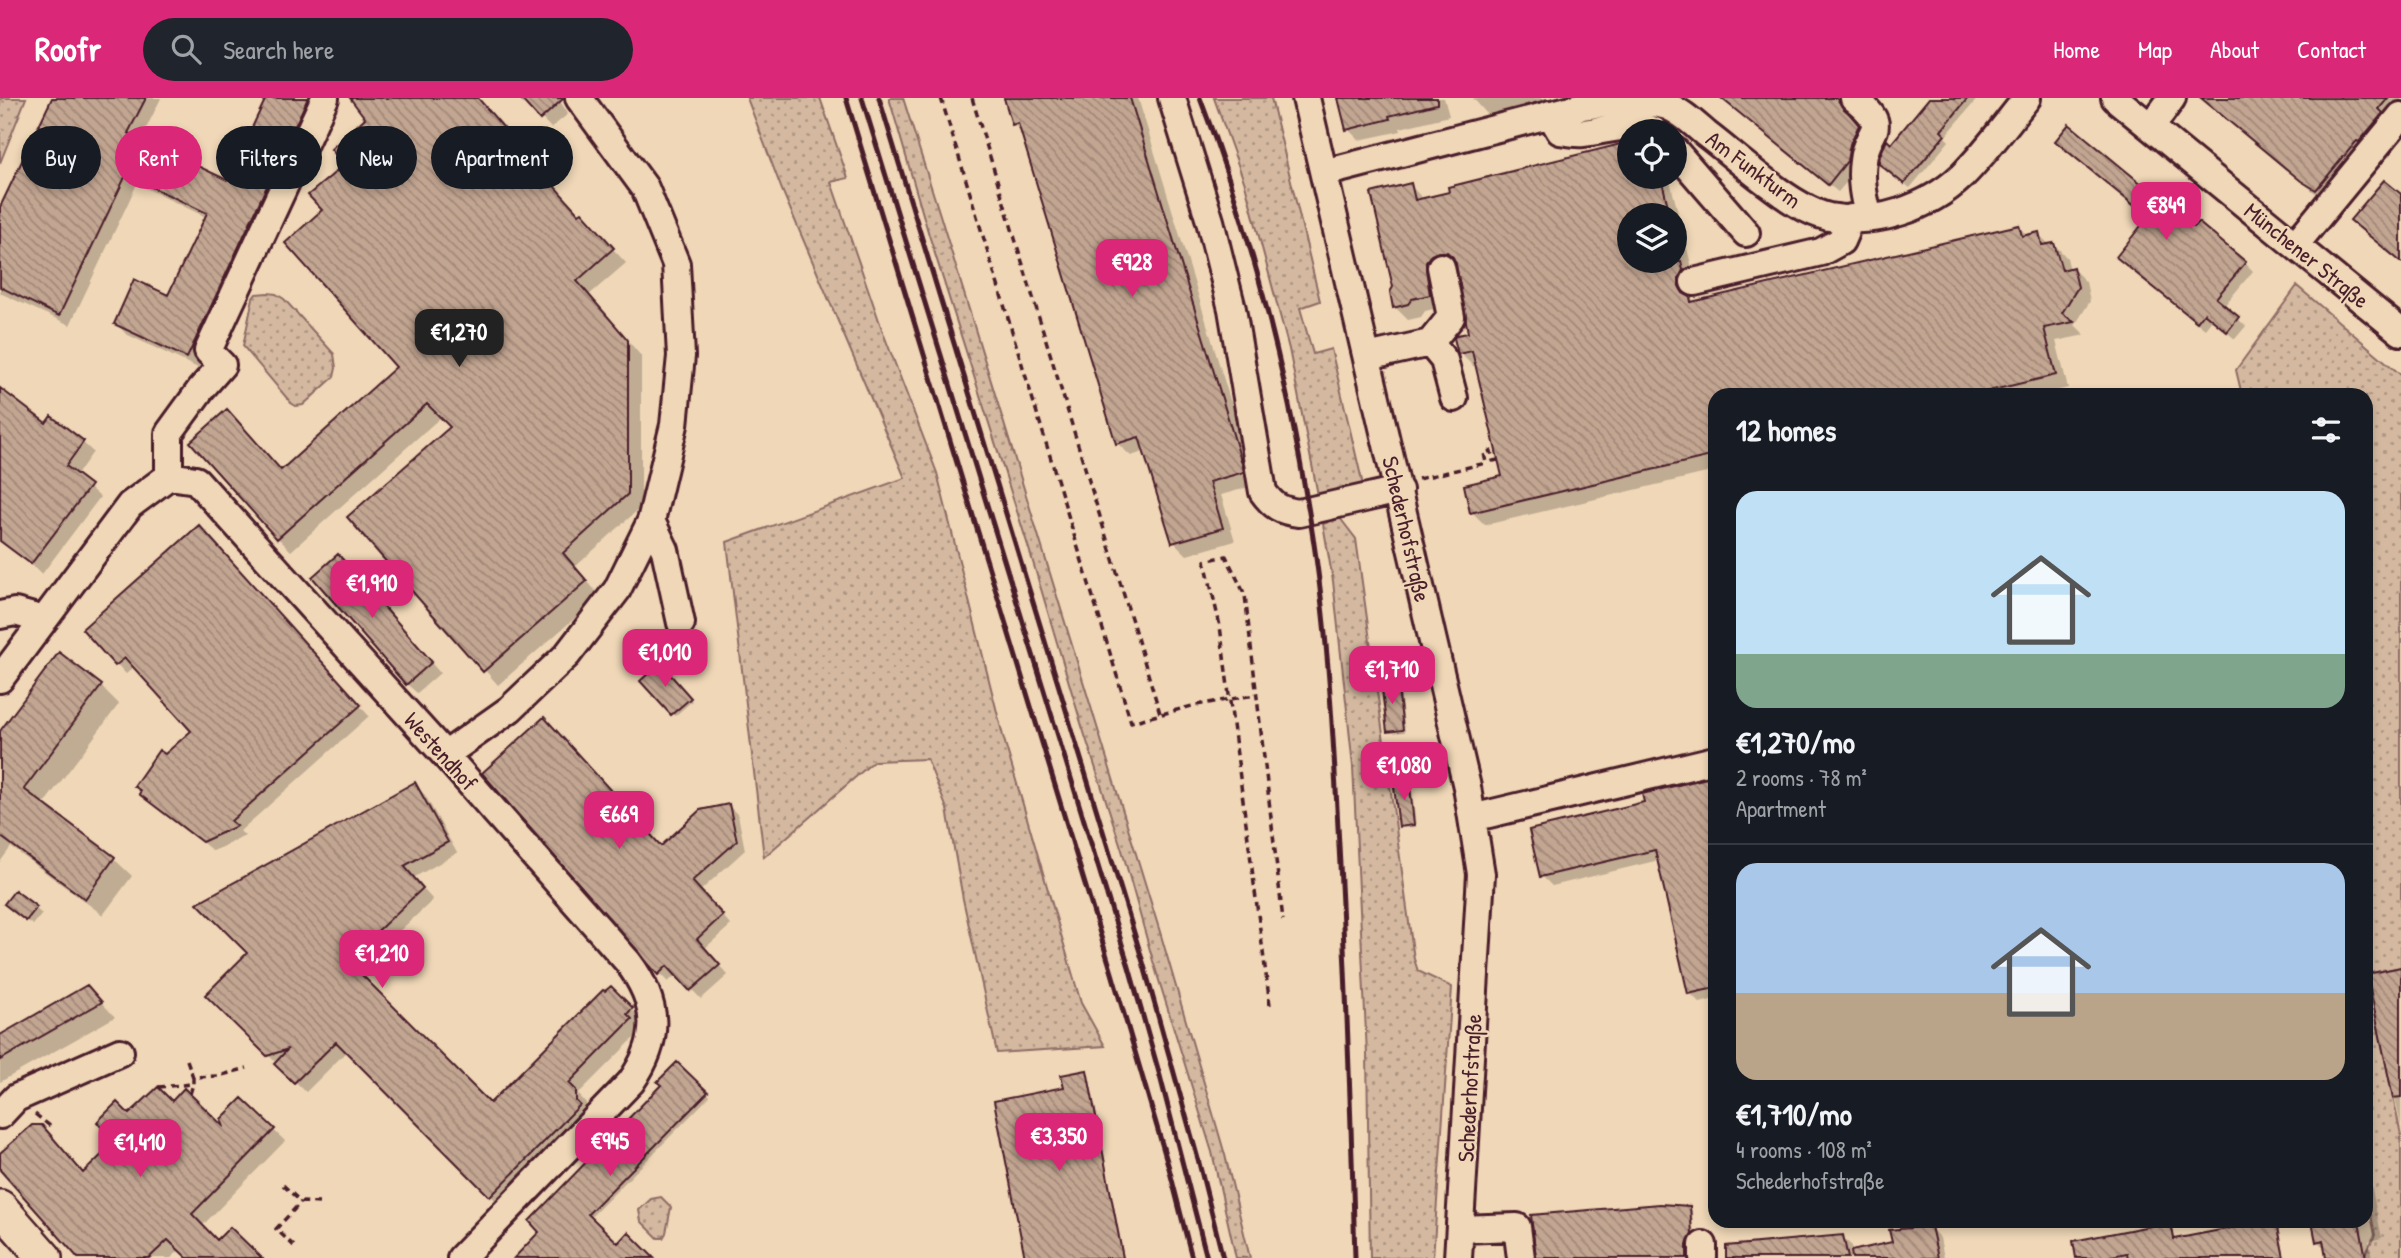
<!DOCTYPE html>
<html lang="en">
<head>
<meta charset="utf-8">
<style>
	:root { --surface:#171b24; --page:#20242c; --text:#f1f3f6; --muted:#9ea1a6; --line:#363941; --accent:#db2777 }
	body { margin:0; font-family:"Patrick Hand",sans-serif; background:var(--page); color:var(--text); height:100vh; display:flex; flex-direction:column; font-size:26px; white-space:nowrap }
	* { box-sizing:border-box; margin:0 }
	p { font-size:23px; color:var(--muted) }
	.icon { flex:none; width:38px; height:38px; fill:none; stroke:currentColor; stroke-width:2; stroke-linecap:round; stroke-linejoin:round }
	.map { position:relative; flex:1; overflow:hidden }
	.sheet { position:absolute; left:1708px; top:290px; width:665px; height:840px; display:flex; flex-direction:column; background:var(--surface); border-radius:21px; box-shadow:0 4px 10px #0003 }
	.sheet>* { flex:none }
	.top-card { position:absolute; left:21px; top:28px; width:665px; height:63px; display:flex; gap:14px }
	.controls { position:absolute; left:1617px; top:21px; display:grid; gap:14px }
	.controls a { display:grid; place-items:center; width:70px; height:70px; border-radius:50%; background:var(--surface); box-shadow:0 4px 10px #0003; font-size:35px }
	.price { position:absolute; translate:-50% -60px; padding:0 16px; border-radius:14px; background:var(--accent); color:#fff; font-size:23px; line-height:46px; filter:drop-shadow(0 2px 4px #0008) }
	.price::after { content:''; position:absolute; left:50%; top:42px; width:21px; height:16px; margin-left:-10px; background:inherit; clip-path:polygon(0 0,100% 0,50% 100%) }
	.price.current { background:#222; color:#fff }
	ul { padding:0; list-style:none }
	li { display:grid; align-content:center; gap:14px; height:371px; padding:0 28px }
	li+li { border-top:2px solid var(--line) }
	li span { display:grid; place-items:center; height:217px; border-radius:21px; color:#555 }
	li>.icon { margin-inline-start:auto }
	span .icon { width:126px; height:126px; fill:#fffc; stroke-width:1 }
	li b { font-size:30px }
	h2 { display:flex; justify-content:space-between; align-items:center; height:84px; padding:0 28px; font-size:30px }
	.pill { padding:0 24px; border-radius:32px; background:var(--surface); box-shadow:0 4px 10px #0003; font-size:24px; line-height:63px }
	.pill.current { background:var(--accent); color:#fff }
	header { display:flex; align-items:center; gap:42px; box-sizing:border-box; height:98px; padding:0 35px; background:var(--accent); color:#fff }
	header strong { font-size:33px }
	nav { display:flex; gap:38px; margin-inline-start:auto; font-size:24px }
	.search { width:490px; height:63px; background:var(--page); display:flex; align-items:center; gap:18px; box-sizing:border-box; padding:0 24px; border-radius:38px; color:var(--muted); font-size:26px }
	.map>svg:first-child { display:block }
	.grass { fill:url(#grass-dots); stroke:#8f6c66; stroke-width:2 }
	.shadow { fill:#0003; fill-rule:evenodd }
	.building { fill:url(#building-back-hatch); stroke:#4a1f2b; stroke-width:2 }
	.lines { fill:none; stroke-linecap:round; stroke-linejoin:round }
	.minor-casing { stroke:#4a1f2b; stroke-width:32 }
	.major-casing { stroke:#4a1f2b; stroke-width:38 }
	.path { stroke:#4a1f2b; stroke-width:3.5; stroke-dasharray:7 5; stroke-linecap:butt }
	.minor { stroke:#efd7b7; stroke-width:26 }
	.major { stroke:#efd7b7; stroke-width:33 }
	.rail { stroke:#4a1f2b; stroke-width:5 }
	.labels { text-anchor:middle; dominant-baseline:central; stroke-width:5; stroke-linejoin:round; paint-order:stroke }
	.street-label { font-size:23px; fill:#4a1f2b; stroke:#efd7b7 }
</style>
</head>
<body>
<header>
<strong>Roofr</strong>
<div class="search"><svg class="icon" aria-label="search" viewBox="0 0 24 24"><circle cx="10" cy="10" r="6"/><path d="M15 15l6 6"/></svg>Search here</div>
<nav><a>Home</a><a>Map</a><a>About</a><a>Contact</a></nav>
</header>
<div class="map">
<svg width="2401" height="1160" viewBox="0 0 2401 1160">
	<defs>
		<pattern id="grass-dots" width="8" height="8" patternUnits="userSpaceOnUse" patternTransform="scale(1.75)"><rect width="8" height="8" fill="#d4b9a0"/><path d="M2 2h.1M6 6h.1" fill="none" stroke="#ae9683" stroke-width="1.8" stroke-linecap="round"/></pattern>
		<pattern id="building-back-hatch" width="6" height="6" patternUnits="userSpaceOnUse" patternTransform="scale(1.75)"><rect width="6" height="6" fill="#c3a692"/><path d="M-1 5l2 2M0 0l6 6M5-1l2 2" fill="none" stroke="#a08777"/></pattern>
	</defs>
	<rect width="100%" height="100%" fill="#efd7b7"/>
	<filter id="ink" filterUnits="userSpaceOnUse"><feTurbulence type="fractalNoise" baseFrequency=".0143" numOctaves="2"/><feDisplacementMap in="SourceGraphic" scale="14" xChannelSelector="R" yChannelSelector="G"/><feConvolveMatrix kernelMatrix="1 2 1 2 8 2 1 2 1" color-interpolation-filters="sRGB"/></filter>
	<g filter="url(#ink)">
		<path class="grass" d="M1,0H26L0,65V3Z
			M747,0H820L848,80L831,84L884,237L937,375L1003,638L1081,905L1105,948L997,955L963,801L947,711L927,661L874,663L764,759L727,444L905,380L782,92Z
			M889,0H903L940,117L1160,834L1225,1057L1250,1160H1236L1212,1054L1153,863L1122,752L1081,625L1030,454L929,137Z
			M1214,0H1271L1320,203L1300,210L1313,256L1331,251L1363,387L1318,397L1289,251L1245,86Z
			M2297,188L2401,277V869L2367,876L2401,1037V1160H2366L2365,1156L2375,1137L2366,1091V817L2370,815L2366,797V298L2242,297L2236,272Z
			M268,195L276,196L284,201L334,256L336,270L334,279L303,307L296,308L291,305L243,248L253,200L256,196Z
			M1340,420L1356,441L1414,861L1418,873L1452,889L1433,1160H1370L1367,956L1353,668L1333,483L1323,426Z
			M661,1099L671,1109L666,1135L663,1140H658L641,1123L639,1112L651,1101Z"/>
		<path class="shadow" d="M54,0H161L140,43L228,84L267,0H324L198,270L126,236L116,225L169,200L206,119L137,86L70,227L0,195V114Z
			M357,0H477L523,53L529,48L543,62L557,78L551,84L626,165L589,197L641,258V409L575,469L600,498L498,587L350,419L453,329L442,318L291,453L278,440L282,374L399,269L324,112L368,20Z
			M522,0H558L568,16L551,30Z
			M1006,0H1138L1256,387L1221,397L1235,443L1187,457L1174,444L1146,353L1131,358L1117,345L1022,34L1013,26Z
			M1340,0H1444L1449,18L1400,30L1401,33L1359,42L1348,31Z
			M1473,0H1553L1487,16Z
			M1722,0H1833L1867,37L1856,73L1838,94Z
			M1932,0H1978L1945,39L1949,43L1910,90L1886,71L1891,48Z
			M2203,0H2401V8L2327,102L2314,94Z
			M1628,46L1629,79H1669L1696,186L1691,194L1693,205L2019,129L2028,138L2038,136L2050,147L2054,146L2067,160L2070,172L2073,171L2086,184L2090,203L2075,227L2085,237L2056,243L2068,290L2034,298H1715V373L1485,427L1472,414L1504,380L1478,267L1473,268L1460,255L1470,236L1457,166H1451L1442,209L1425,213L1421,219L1408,222L1395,209V189L1410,87L1424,102ZM1629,117H1675V163H1629Z
			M2245,165L2253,173L2223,209L2246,228L2235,241L2212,222L2205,231L2126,167Z
			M0,292L46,327L82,344L93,354L76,378L100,399L42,476L0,442Z
			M208,439L369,618L240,733L245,738L213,753L141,696L165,659L193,633L135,568L126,576L85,531Z
			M347,468L440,575L417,595L407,586Z
			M59,556L101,588L119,606L43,707L114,761L132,778L103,817L11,749L0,764V636Z
			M660,568L692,603L675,618L642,583Z
			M1396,583L1399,586L1405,634L1391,635L1389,633Z
			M1715,680V901L1700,905L1690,895L1659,762L1552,788L1542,778L1646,706Z
			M1408,681L1411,683L1416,729L1403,730L1400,728Z
			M414,686L425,697L457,755L413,780L433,802L356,873L490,1008L611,890L642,922L636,928L641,933L578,996L586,1005V1015L501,1108L347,953L306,994L207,897Z
			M728,707L738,717L745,752L700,793L731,827L704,851L728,877L701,901L677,876L668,884L659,875L661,750Z
			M35,810L42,816L33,827L12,812Z
			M2401,870V1028L2369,877Z
			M100,903L115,919L0,984V939Z
			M677,966L710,998L590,1120L618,1147L652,1160H516L542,1134L663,987Z
			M1086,974L1089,977L1124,1160H1026L1066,991Z
			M242,1002L285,1043L202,1128L217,1144L260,1160H189L180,1152L171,1160H80L0,1070V1057L83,1076L117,1045L129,1019L172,1005L228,1035Z
			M2366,1063L2382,1140L2369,1143L2372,1160H2328L2327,1152L2317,1143L2313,1124H2366Z
			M1690,1110L1692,1113L1694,1139L1689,1150V1160H1537Z
			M2271,1124L2278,1125L2285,1160H2078L2170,1126L2173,1128L2175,1143Z
			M1930,1130L1940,1140L1944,1160H1738L1842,1139L1852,1148L1853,1154L1894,1145Z"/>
		<path class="building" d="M52,0H146L128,35L227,82L266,0H308L187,260L114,226L134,181L168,197L207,115L126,77L59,218L0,189V109Z
			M350,0H478L522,51L529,46L544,64L538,70L579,116L582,114L614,150L577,183L628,242V396L563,455L587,483L483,574L347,419L450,329L427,306L277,441L190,344L227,311L281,372L396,269L285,145L322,112L308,97L344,67L331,51L365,20Z
			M520,0H564L540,22Z
			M1004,0H1130L1243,369L1244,374L1209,384L1223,430L1172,445L1139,339L1116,346L1018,25L1012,27Z
			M1338,0H1437V6L1389,18L1390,21L1346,32Z
			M1721,0H1836L1859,27L1850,46L1847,63L1828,87Z
			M1929,0H1968L1941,33L1945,37L1904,86L1879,66L1880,57L1887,42L1891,46Z
			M2201,0H2388L2379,11L2383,15L2359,44L2357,43L2355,45L2316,92L2301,83Z
			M2069,26L2194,129L2198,124L2246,164L2216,200L2239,219L2227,234L2204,215L2197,224L2116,159L2148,119L2055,43Z
			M1629,44V79H1661L1670,117H1629V163H1681L1683,172L1679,180V188L1683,195L1690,199L1691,204L2019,127L2022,138L2039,134L2042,147L2054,145L2062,172L2073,169L2078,189L2062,215L2074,224L2044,230L2056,277L1968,298H1715V357L1470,415L1464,387L1502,378L1472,253L1458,256L1454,240L1457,237L1468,235L1456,166L1453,159L1447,154H1439L1431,157L1426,163V171L1430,197L1412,201L1408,206L1393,210L1390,194L1393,189L1371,95L1411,85L1415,102L1449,94L1448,89Z
			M2384,82L2401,96V164L2350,122Z
			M0,290L46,325L51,318L84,343L66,368L91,387L31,466L0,443Z
			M199,427L361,607L231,723L237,728L202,744L139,696L141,693L134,688L159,652L165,656L191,633L125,560L115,568L82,531Z
			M338,456L432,564L406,587L312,479Z
			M59,554L102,587L24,691L115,759L85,801L0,738V633Z
			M660,565L691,600L671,617L640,583Z
			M1397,581L1403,632L1387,634L1381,583Z
			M544,619L661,748L700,712L729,706L737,743L692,783L723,817L697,841L720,867L690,893L667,868L658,877L482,675Z
			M1715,678V890L1688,896L1655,752L1540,779L1529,732L1644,704L1642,696Z
			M1409,679L1414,727L1399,729L1393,681Z
			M415,684L448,744L404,768L423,790L347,862L490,1005L603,892L605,893L611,888L633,910L627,916L632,921L569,985L576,992V1003L580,1007L490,1099L336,944L294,985L274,966L288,951L267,958L205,897L247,855L197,805Z
			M15,792L37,809L26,823L4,806Z
			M2401,869V999L2393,1000L2367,876Z
			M87,887L102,904L0,962V937Z
			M677,964L708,994L588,1116L618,1145L628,1134L654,1160H514L539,1134L529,1123L661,987L657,984Z
			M1087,972L1123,1160H1025L994,1003L1064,989L1061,977Z
			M158,989L172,1003L184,990L224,1029L221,1021L242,1000L275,1031L192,1116L217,1142L230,1129L262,1160H187L168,1142L149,1160H78L0,1072V1055L32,1027H42L83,1075L114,1045L97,1024L117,1004L129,1016Z
			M1660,1106L1690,1108L1692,1136L1687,1146V1160H1536L1531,1117Z
			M2171,1124L2174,1141L2262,1124H2277L2284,1160H2128L2127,1155L2102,1160H2076L2073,1143Z
			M2312,1124H2359L2366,1160H2326L2323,1142L2316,1144Z
			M1931,1128L1938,1160H1852L1851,1153L1892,1144L1889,1132Z
			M1843,1137L1848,1160H1726V1148Z"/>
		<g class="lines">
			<defs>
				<path id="minor" d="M579,0L645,90L676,166L681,258L674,327L651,423L665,452L681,525
					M1172,0L1210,123L1232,211L1263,394C1273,408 1281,413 1299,415L1399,392
					M1306,0L1467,689L1481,776L1458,1160
					M1854,0C1893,32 1866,30 1863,63C1860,83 1864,101 1869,120
					M2115,0L2401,234
					M1550,16L1560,33C1568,34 1575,36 1583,35C1606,33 1632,22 1654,33
					M2151,29L2172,0
					M1675,53L1746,135
					M1324,75L1583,8C1611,4 1639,0 1667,8C1682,14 1694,26 1706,36C1727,52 1747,70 1769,86C1786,99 1807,114 1829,119C1876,128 1928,110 1962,78C1986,54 2006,26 2027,0
					M2295,147L2401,18
					M1694,184L1821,154L1841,143L1851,120
					M1430,245L1451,219L1441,169
					M1367,259L1430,245L1444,262L1454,300
					M169,378V335L201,291L222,267L208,253L325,0
					M0,517L15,514L44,522
					M0,581L130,407L169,378L196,382L445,657L628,864C659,905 661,941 631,984L461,1160
					M445,657L510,611L567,557L617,492L651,423
					M1472,720L1715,662
					M0,1017L16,1000L120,954
					M1460,1131L1517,1129L1521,1160
					M1703,1147V1160"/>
				<path id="major" d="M0,1109L45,1160"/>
			</defs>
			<use href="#minor" class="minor-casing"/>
			<use href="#major" class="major-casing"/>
			<path class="path" d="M941,0L1131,624L1196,607L1255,597
				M972,0L1160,615
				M1418,381L1486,365L1484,355L1491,353L1493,363L1498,362
				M1270,907L1220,528L1205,463L1226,458L1245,497L1283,822
				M187,962L193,979
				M158,989L193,986V979L219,978L247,970
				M190,996L193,986
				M35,1016L50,1028
				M283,1087L301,1104L319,1105
				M294,1148L276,1131L301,1104"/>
			<use href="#minor" class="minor"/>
			<use href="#major" class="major"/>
			<path class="rail" d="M846,0L1112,875L1169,1070L1192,1160
				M862,0L1129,869L1160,978L1207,1160
				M879,0L1143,864L1198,1061L1223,1160
				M1200,0C1255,143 1291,295 1314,446C1328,539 1333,635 1338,729C1346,872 1351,1016 1355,1160"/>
		</g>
	</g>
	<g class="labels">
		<g class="street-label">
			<text transform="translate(1754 71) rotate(37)">Am Funkturm</text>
			<text transform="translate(2307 157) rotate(39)">Münchener Straße</text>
			<text transform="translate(1407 431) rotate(77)">Schederhofstraße</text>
			<text transform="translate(441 653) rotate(48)">Westendhof</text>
			<text transform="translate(1469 990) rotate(-87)">Schederhofstraße</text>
		</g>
	</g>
</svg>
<div class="controls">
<a><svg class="icon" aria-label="locate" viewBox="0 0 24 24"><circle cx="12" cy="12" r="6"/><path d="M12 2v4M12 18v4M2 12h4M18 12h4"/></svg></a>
<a><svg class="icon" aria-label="layers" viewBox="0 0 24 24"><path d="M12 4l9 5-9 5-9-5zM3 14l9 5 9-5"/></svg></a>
</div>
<b class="price" style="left:2166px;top:144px">€849</b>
<b class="price" style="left:1132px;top:201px">€928</b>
<b class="price current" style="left:459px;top:271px">€1,270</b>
<b class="price" style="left:372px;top:522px">€1,910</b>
<b class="price" style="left:665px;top:591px">€1,010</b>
<b class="price" style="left:1392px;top:608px">€1,710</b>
<b class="price" style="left:1404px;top:704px">€1,080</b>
<b class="price" style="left:619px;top:753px">€669</b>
<b class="price" style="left:382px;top:892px">€1,210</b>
<b class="price" style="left:1059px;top:1075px">€3,350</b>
<b class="price" style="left:610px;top:1080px">€945</b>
<b class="price" style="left:140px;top:1081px">€1,410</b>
<div class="top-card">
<a class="pill">Buy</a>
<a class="pill current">Rent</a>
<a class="pill">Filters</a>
<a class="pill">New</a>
<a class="pill">Apartment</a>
</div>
<section class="sheet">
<h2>12 homes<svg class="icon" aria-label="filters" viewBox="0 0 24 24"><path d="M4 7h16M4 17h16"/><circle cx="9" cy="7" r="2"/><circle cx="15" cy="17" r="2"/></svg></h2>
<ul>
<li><span style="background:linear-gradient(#bfe0f5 75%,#7fa58c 0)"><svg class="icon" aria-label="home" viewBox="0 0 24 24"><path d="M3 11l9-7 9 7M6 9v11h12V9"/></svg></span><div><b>€1,270/mo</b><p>2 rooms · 78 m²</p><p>Apartment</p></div></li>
<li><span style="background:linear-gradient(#a9c7e8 60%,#b9a48a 0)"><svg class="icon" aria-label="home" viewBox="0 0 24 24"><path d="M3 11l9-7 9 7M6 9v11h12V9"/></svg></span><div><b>€1,710/mo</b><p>4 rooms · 108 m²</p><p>Schederhofstraße</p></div></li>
</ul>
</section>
</div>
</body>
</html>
